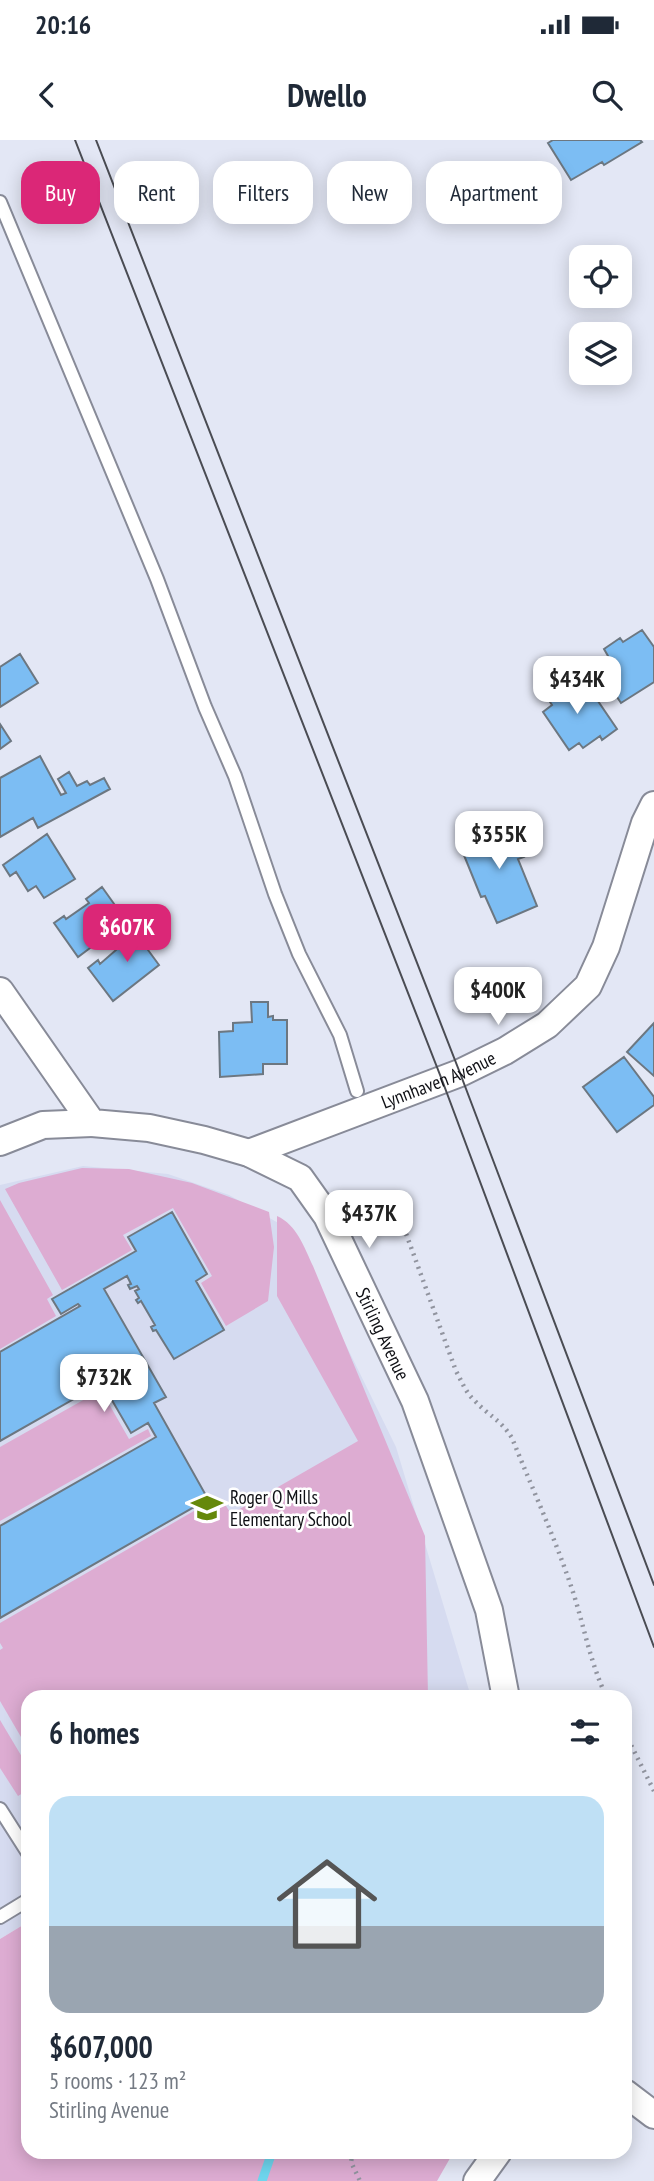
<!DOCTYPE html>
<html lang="en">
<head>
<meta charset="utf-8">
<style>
	:root { --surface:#fff; --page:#f6f6f7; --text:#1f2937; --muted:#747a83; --accent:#db2777 }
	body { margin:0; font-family:"PT Sans Narrow",sans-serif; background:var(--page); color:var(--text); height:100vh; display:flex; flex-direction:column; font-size:26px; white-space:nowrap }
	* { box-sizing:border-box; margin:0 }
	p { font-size:23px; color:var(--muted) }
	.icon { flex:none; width:38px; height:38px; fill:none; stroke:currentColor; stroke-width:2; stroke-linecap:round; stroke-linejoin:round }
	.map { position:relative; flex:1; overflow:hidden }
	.details { position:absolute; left:21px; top:1550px; width:611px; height:469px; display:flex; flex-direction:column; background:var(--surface); border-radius:21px; box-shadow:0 4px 18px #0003 }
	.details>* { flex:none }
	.top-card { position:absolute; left:21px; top:21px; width:612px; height:63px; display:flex; gap:14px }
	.buttons { position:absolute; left:569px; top:105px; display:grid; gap:14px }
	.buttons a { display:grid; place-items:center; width:63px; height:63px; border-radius:14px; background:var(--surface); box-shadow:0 4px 18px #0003; font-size:35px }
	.price { position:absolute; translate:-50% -60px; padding:0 16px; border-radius:14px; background:#fff; color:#222; font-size:23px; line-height:46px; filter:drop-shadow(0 2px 4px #0008) }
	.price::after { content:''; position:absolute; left:50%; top:42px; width:21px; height:16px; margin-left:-10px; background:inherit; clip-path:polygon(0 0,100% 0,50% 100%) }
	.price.active { background:var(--accent); color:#fff }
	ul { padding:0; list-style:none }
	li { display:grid; align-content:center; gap:14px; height:371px; padding:0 28px }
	li span { display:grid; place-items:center; height:217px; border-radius:21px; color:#555 }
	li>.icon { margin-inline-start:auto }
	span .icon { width:126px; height:126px; fill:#fffc; stroke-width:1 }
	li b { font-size:30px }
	h2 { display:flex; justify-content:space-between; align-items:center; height:84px; padding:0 28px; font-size:30px }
	.pill { padding:0 24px; border-radius:21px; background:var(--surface); box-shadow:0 4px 18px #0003; font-size:24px; line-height:63px }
	.pill.active { background:var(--accent); color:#fff }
	.status { display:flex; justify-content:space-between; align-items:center; height:49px; padding:0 35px; background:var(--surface); direction:ltr }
	.status svg { height:19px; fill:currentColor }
	header { display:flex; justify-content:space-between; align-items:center; height:91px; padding:0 28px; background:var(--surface); font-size:32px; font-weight:700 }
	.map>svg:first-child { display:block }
	.built { fill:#d6dbf0 }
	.green { fill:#ddacd2 }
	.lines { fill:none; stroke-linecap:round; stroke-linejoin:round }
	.stream { stroke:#6ed6ee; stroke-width:9 }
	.building { fill:#7cbdf3; stroke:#6c7781; stroke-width:2 }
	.lane-casing { stroke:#888b98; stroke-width:16 }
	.street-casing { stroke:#888b98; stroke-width:30 }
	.path { stroke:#91949f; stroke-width:4.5; stroke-dasharray:2 5; stroke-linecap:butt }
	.lane { stroke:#fff; stroke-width:12 }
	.street { stroke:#fff; stroke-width:26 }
	.tram { stroke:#4a4c53; stroke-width:2 }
	.labels { text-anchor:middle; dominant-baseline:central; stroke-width:5; stroke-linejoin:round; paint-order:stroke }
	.street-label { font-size:19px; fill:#0e0f14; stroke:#fff }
	.poi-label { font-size:19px; fill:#0e0f14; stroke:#fff; text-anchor:start }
</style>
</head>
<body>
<div class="status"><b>20:16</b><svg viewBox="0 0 49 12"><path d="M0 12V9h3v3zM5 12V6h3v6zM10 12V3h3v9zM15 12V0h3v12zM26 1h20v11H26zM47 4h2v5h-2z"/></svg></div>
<header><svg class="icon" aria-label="back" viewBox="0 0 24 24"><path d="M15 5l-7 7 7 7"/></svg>Dwello<svg class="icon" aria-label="search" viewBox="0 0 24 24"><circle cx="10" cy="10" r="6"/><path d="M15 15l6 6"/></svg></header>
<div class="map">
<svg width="654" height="2041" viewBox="0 0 654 2041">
	<rect width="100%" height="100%" fill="#e3e7f5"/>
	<path class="built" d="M83,1026L168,1034L229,1055L289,1089L396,1307L471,1557L28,1558V1782L0,1799V1045Z"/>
	<path class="green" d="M82,1028L129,1029L192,1043L269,1072L274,1107L268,1161L226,1186L201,1143L212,1136L173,1068L123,1095L132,1110L62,1150L5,1049L19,1043Z
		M0,1060L53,1155L47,1159L56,1176L0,1209Z
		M277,1076C297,1085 304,1107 313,1126L425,1396L428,1557L28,1558V1609L0,1561V1510L3,1508L0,1503V1483L206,1364L210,1369L223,1361L231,1374L358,1301L277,1156Z
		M101,1250L129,1299L148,1289L151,1296L0,1381V1307Z
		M0,1580L28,1627V1650L18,1656L0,1628Z
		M28,1782V2012L453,2013L437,2041H0V1799Z"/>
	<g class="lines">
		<path class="stream" d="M262,2041L272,2012"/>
	</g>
	<path class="building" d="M553,0H640L642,2L604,25L602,22L571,40L548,3Z
		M642,490L654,507V542L621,563L595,524L608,516L604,509L620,498L623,502Z
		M20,514L38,543L0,567V527Z
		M562,541L572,555L587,545L617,589L602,600L600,596L583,608L579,603L569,610L543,572L552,565L544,553Z
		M0,584L11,601L0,609Z
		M40,616L61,655L66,653L58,639L69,632L77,646L87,641L90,645L104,638L110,649L38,688L33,678L0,697V638Z
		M501,682V686L509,682L524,717L518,719L537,766L497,783L485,756L481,757L459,703L475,697L473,693Z
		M47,694L75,739L44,758L36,746L28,751L16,732L10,736L3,725Z
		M102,747L127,782L100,804L98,802L78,817L54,783L64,776L66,779L89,763L86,759Z
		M147,783L160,800L148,810L159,825L113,861L88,828L98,820L100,824Z
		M251,862H268V877L273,876V880H287V924H263V934L220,937L219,892L233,891V883L252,882Z
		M654,883V936L627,912Z
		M624,917L654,957V965L617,992L583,947Z
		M172,1072L207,1134L196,1141L224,1190L174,1219L156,1190L153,1191L151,1187L155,1185L141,1161L138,1163L136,1160L139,1158L135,1151L139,1149L137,1146L130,1149L128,1145L131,1144L127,1136L104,1149L166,1257L154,1263L208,1359L0,1478V1386L156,1297L148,1283L131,1293L102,1243L0,1301V1212L80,1166L78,1164L61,1174L52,1159L136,1111L128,1097Z"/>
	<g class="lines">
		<defs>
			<path id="lane" d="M0,62L157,439L205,567L235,636L275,754L299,814L340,895L357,951
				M0,1669L28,1713
				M0,1777L28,1760"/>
			<g id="street">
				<path id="s1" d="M0,851L92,983L149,988L204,1000L249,1013L300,1038L327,1076L415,1261L489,1470L506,1558"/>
				<path d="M0,1002L43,985L92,983"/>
				<path id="s2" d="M249,1013L460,933L505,911L547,885L588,846L606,807L645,683L654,665"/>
				<path d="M625,1953L654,1975"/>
				<path d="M477,2041L498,2012"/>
			</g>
		</defs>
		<use href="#lane" class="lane-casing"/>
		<use href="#street" class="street-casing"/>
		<path class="path" d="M363,1075C377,1072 387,1070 400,1077L456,1231C462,1242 466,1253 475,1261C489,1276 501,1280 512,1298C532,1348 555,1398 572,1449C584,1485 590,1523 607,1558
			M625,1593L654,1651
			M353,2012L351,2022L360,2041"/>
		<use href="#lane" class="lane"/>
		<use href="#street" class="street"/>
		<path class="tram" d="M75,0L442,940L654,1507
			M96,0L460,933L654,1445"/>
	</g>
	<defs>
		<symbol id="school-bare" viewBox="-9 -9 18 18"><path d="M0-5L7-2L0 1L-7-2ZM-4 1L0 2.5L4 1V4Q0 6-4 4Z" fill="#65880a" stroke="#fff" stroke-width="2.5" paint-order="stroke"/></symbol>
	</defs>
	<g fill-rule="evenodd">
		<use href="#school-bare" x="185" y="1346" width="44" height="44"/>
	</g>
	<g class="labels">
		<g class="street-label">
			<text stroke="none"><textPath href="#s2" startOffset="203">Lynnhaven Avenue</textPath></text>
			<text stroke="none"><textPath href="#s1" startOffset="555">Stirling Avenue</textPath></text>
		</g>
		<g class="poi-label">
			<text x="230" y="1357">Roger Q Mills<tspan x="230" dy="22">Elementary School</tspan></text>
		</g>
	</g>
</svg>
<div class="buttons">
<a><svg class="icon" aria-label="locate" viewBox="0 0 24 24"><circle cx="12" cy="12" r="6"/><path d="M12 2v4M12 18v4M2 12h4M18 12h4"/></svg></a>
<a><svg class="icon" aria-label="layers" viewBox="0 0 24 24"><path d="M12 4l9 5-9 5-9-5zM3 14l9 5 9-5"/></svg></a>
</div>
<b class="price" style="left:577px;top:576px">$434K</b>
<b class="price" style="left:499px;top:731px">$355K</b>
<b class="price active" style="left:127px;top:824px">$607K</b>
<b class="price" style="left:498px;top:887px">$400K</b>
<b class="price" style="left:369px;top:1110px">$437K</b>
<b class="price" style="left:104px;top:1274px">$732K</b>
<div class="top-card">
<a class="pill active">Buy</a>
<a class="pill">Rent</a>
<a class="pill">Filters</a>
<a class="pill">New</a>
<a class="pill">Apartment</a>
</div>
<section class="details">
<h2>6 homes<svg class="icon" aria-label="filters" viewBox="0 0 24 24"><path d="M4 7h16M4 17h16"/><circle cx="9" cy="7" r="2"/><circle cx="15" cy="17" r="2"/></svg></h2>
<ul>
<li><span style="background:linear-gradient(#bfe0f5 60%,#9aa5b1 0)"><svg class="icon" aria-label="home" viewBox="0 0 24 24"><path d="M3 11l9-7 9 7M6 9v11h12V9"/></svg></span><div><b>$607,000</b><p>5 rooms · 123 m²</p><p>Stirling Avenue</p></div></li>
</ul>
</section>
</div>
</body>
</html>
